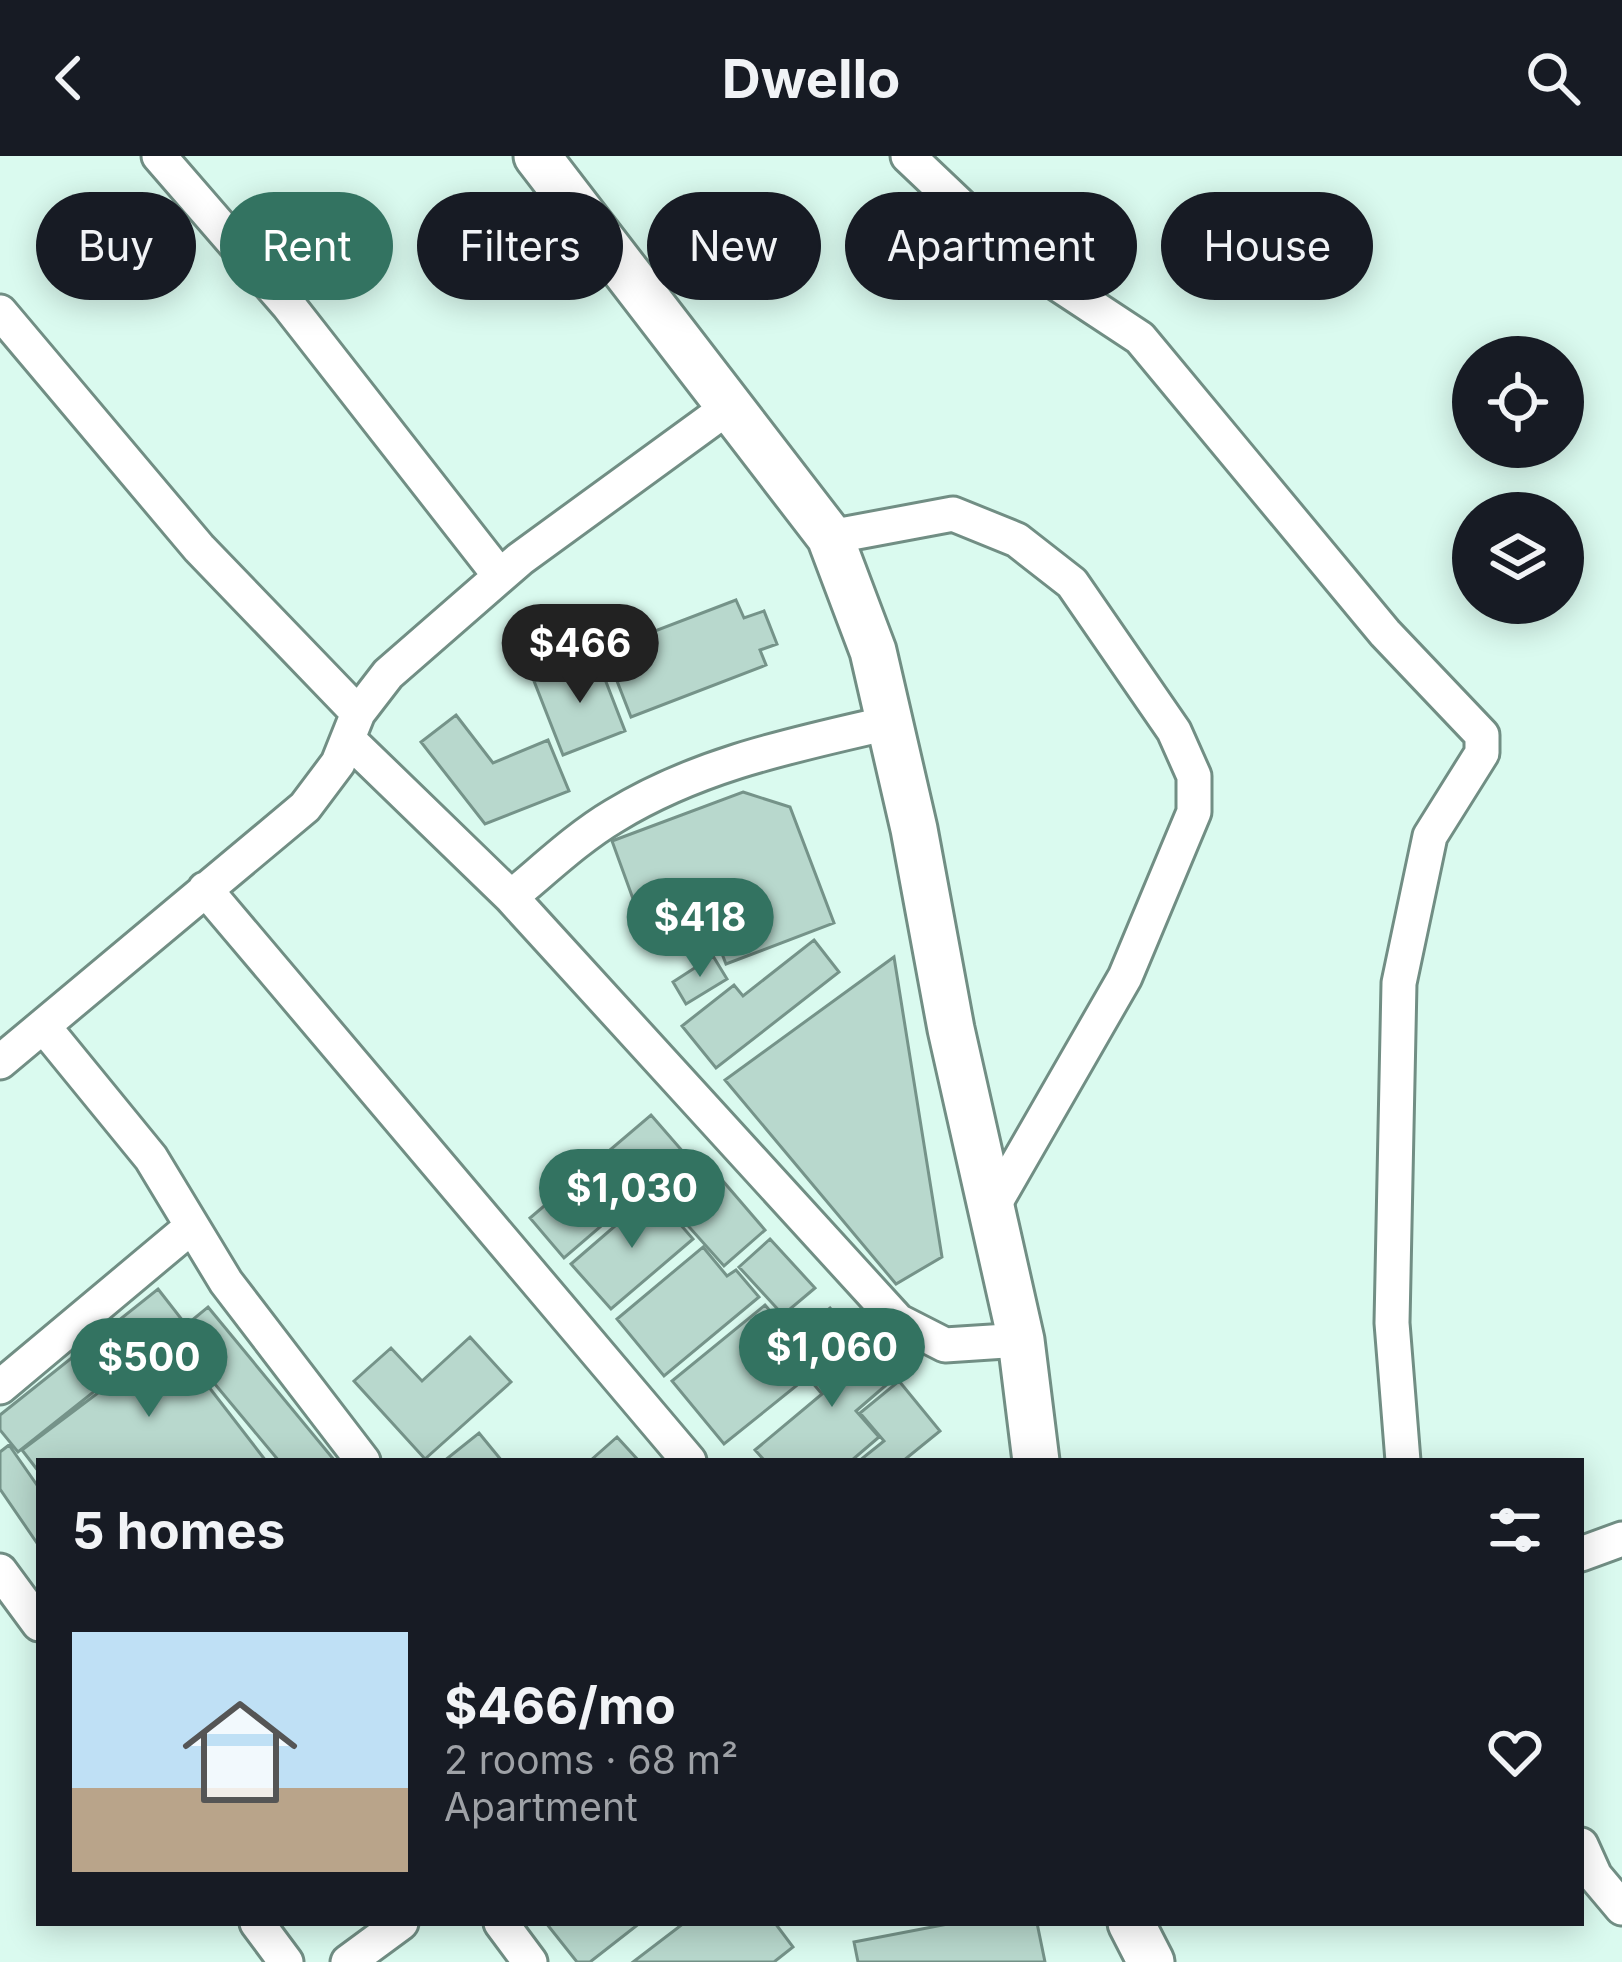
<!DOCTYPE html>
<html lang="en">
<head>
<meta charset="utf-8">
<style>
	:root { --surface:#171b24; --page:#242831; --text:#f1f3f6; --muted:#9ea1a6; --line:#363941; --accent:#337361 }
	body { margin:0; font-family:Inter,sans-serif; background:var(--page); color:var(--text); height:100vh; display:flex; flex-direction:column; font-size:45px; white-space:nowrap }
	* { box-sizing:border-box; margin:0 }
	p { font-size:39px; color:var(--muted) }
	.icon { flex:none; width:66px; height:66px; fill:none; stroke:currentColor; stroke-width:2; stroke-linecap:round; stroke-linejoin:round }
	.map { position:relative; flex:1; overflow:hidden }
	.details { position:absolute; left:36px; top:1302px; width:1548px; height:468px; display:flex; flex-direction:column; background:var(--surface); border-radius:0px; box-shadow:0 6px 30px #0003 }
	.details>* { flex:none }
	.banner { position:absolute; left:36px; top:36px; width:1551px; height:108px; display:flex; gap:24px }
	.tools { position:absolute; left:1452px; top:180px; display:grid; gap:24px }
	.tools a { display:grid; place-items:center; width:132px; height:132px; border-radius:50%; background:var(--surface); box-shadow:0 6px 30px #0003; font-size:60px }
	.price { position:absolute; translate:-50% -102px; padding:0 27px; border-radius:42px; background:var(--accent); color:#fff; font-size:39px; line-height:78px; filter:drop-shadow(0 3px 6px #0008) }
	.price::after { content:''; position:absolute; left:50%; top:72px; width:36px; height:27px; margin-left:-18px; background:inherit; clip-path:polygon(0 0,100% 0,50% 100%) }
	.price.current { background:#222; color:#fff }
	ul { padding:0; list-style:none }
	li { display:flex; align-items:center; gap:36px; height:300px; padding:0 36px }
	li+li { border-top:3px solid var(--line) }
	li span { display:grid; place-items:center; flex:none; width:336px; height:240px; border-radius:0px; color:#555 }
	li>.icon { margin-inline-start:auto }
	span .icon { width:144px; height:144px; fill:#fffc; stroke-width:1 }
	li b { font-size:51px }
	h2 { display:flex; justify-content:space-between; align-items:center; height:144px; padding:0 36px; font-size:51px }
	.pill { padding:0 42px; border-radius:54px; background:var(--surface); box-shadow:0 6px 30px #0003; font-size:42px; line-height:108px }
	.pill.current { background:var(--accent); color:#fff }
	header { display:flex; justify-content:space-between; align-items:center; height:156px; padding:0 36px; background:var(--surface); font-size:54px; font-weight:700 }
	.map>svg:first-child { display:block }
	.building { fill:#b8d8cd; stroke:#759389; stroke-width:3 }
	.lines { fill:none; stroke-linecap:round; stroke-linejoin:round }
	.minor-casing { stroke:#718e84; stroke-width:39 }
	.secondary-casing { stroke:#718e84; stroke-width:51 }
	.minor { stroke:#fff; stroke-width:33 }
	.secondary { stroke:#fff; stroke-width:45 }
</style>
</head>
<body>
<header><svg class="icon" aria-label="back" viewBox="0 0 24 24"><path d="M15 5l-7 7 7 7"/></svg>Dwello<svg class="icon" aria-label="search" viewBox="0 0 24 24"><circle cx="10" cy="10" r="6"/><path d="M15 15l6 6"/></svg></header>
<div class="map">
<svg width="1622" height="1806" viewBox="0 0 1622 1806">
	<rect width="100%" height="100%" fill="#dafaef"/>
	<path class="building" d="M736,444L744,462L764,455L777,488L760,494L766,509L631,561L605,494Z
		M596,500L625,575L563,599L534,525Z
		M456,559L493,607L548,584L569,635L485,668L421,586Z
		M743,636L790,651L834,767L726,808L708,762L648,784L612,685Z
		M814,784L839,816L716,912L682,870L734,829L743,840Z
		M713,800L727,823L686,848L673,826Z
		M894,801L942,1101L896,1128L725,924Z
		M651,959L685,998L564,1102L530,1062Z
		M716,1017L765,1074L724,1110L673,1053Z
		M653,1037L693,1083L611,1153L571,1108Z
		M770,1083L815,1132L783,1159L739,1111Z
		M703,1091L727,1120L736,1114L759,1141L664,1220L617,1163Z
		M158,1133L183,1165L18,1296L0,1274V1259Z
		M765,1149L810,1202L798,1212L806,1222L724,1288L672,1225Z
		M208,1151L335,1305H279L174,1179Z
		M830,1152L848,1174L815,1200L797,1178Z
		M853,1177L892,1224L856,1255L879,1281L851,1305H765L755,1294L822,1238L805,1218Z
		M470,1181L511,1226L425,1303L354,1225L391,1192L422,1225Z
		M171,1182L266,1305H39V1316L22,1294Z
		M899,1225L940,1275L903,1305H859L884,1285L860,1257Z
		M479,1277L502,1305H444Z
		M617,1281L639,1305H590Z
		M9,1289L39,1332V1390L0,1333V1296Z
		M546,1767H640L590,1806H577Z
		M684,1767H775L793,1791L774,1806H633Z
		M953,1767H1037L1045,1806H858L854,1786Z"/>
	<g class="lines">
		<defs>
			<path id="minor" d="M159,0L289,150L500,420
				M908,0L1008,95L1140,182L1385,477L1482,579V597L1430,680L1399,827L1392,1167L1403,1305
				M0,156L199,392L358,557
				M830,381L953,358L1017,384L1072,427L1174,575L1194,620V656L1125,821L991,1054
				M349,584L511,741L898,1165L945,1189L1021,1184
				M205,733L689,1305
				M511,741C544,714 577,682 614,660C699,608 793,589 888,567
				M44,871L151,1002L226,1126L363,1305
				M0,906L305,651L338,607L358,557L388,518L520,403L730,250
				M0,1231L190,1072
				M1581,1398L1622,1383
				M0,1415L39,1468
				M1581,1689L1595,1720L1622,1752
				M257,1767L286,1806
				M501,1767L530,1806
				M348,1806L401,1767"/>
			<path id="secondary" d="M537,0L830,381L873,495L914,673L951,873L1021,1184L1036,1305
				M1131,1767L1151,1806"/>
		</defs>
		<use href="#minor" class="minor-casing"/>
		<use href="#secondary" class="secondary-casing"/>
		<use href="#minor" class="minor"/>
		<use href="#secondary" class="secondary"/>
	</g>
</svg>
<div class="tools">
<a><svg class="icon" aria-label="locate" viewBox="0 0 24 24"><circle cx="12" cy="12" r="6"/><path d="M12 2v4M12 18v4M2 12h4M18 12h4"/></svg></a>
<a><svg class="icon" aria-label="layers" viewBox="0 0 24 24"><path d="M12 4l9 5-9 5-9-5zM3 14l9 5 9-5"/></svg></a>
</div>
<b class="price current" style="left:580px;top:550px">$466</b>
<b class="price" style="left:700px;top:824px">$418</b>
<b class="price" style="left:632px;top:1095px">$1,030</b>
<b class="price" style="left:832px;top:1254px">$1,060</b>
<b class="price" style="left:149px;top:1264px">$500</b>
<div class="banner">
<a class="pill">Buy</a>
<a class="pill current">Rent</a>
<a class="pill">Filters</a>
<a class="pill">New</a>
<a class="pill">Apartment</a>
<a class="pill">House</a>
</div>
<section class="details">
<h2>5 homes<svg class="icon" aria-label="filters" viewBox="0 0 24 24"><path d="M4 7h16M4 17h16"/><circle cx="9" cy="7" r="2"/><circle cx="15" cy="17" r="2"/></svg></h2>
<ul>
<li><span style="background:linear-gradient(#bfe0f5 65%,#b9a48a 0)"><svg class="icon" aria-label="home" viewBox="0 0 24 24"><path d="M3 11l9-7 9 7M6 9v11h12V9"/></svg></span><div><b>$466/mo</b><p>2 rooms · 68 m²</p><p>Apartment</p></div><svg class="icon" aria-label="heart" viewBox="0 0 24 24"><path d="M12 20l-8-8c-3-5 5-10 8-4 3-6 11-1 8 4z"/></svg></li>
</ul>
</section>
</div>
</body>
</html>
